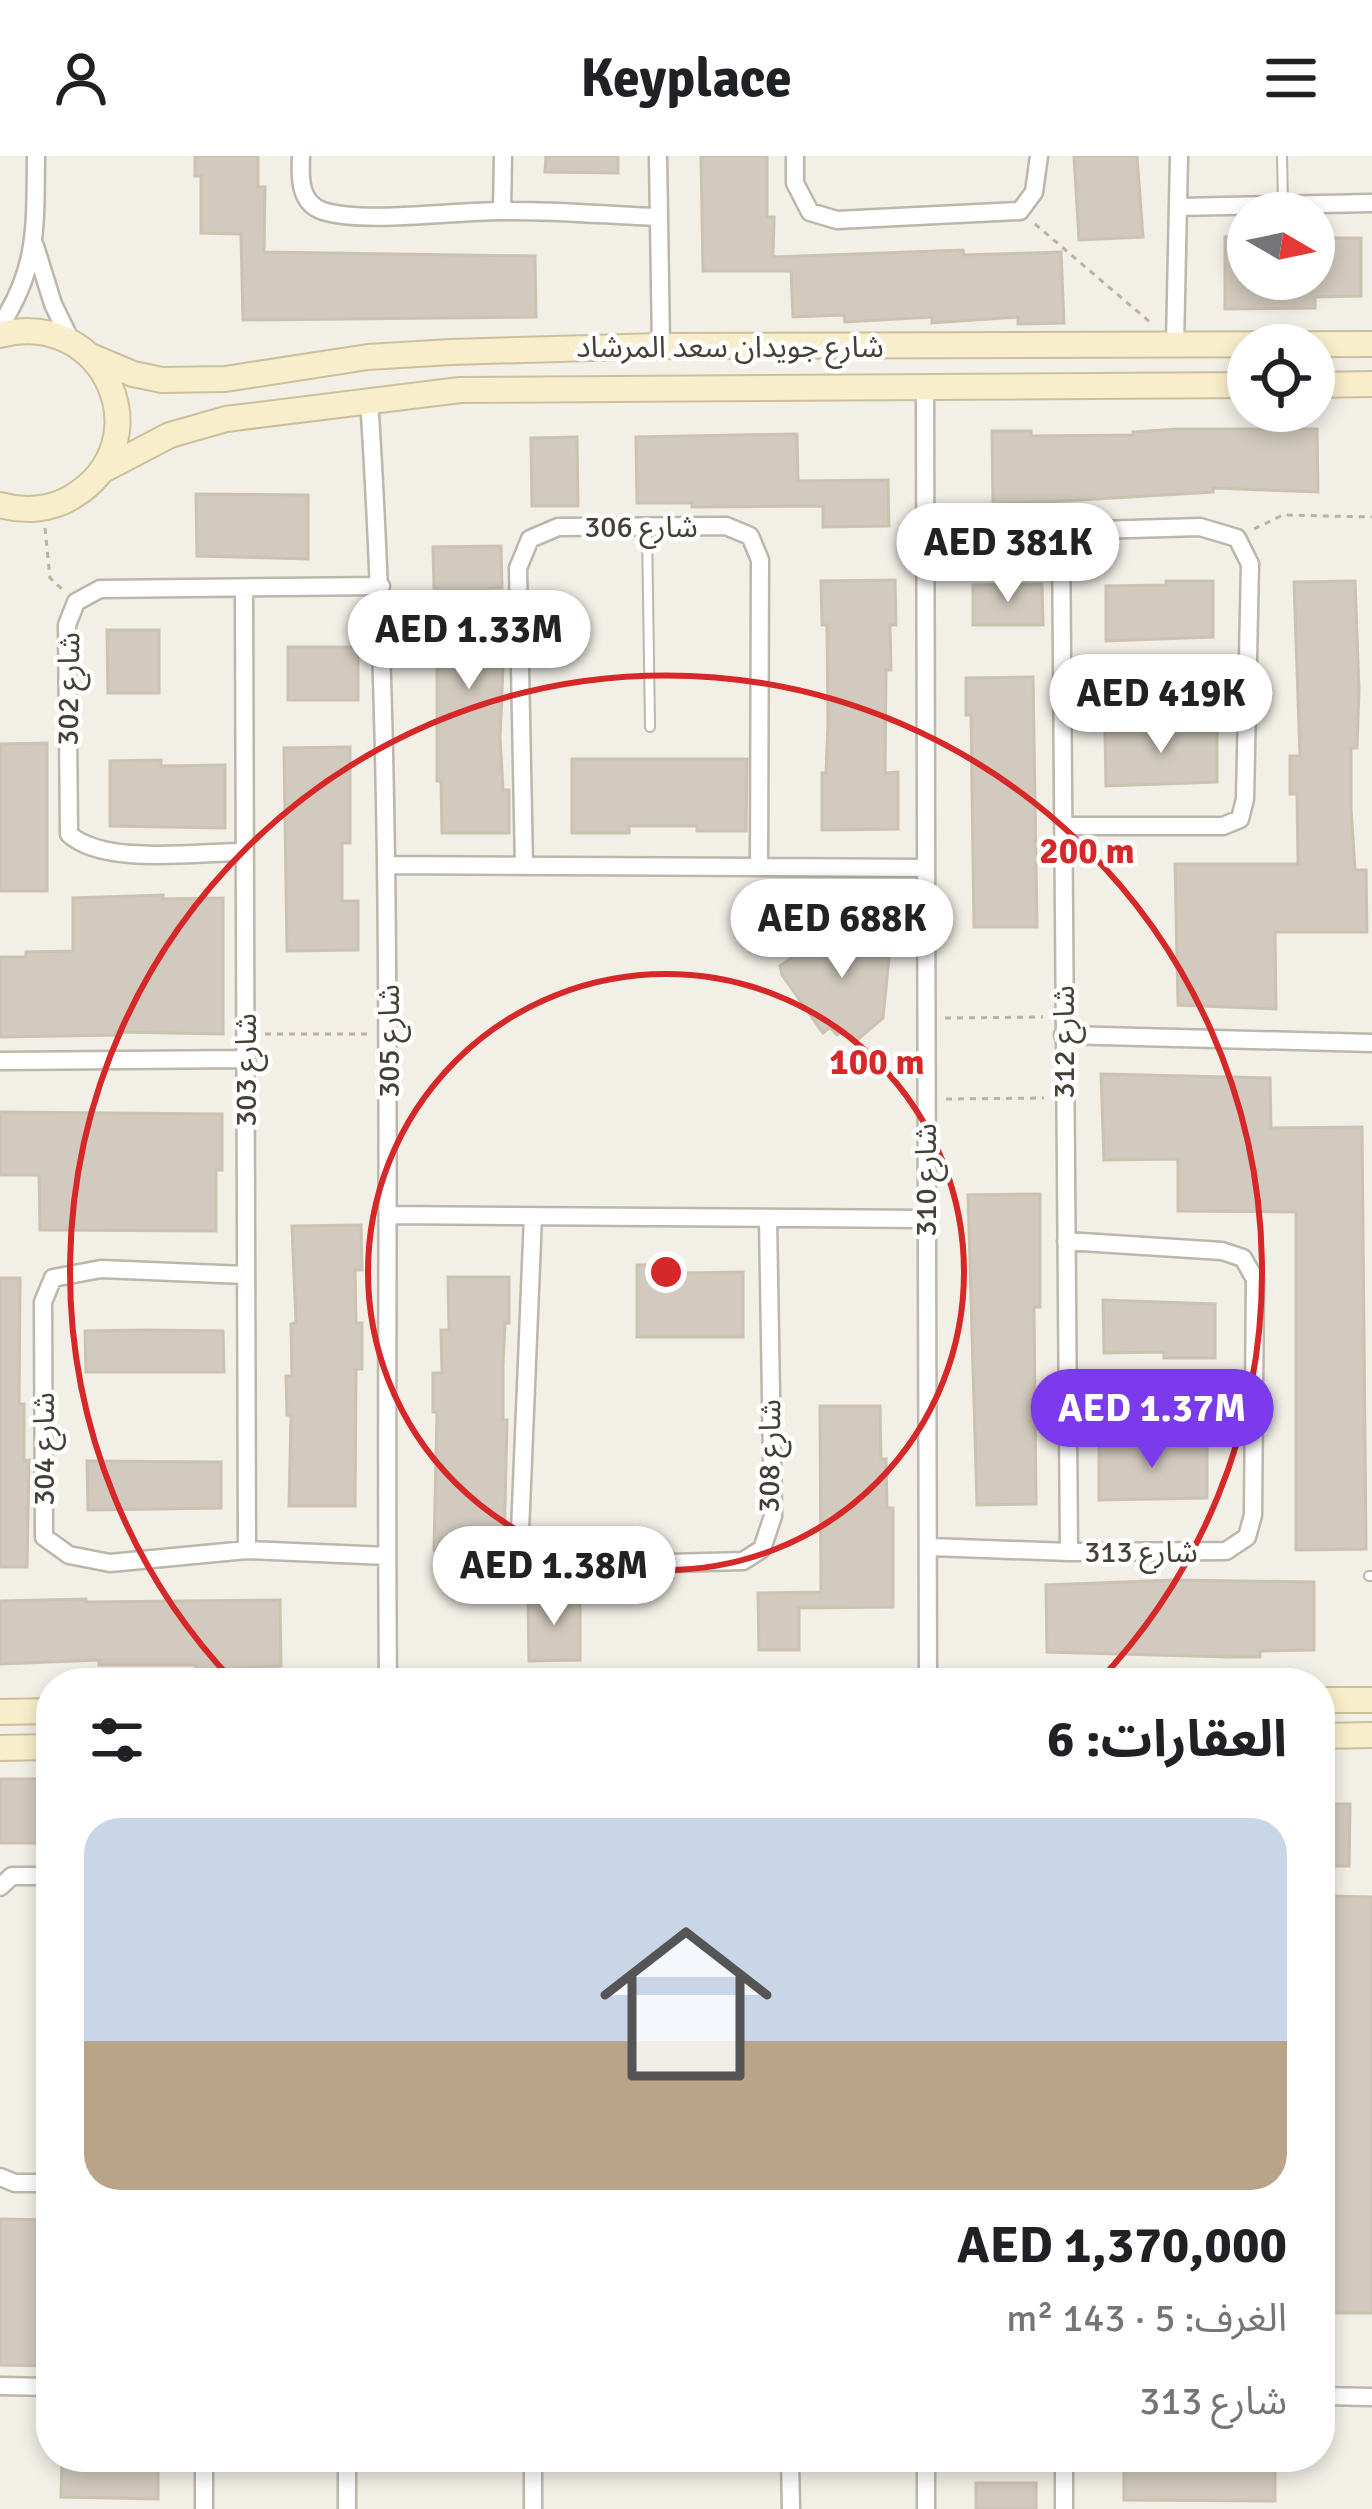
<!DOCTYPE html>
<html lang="ar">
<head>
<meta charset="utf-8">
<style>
	:root { --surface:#fff; --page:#f6f6f6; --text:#202124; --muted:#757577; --line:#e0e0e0; --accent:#7c3aed }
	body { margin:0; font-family:Signika,"Noto Sans Arabic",sans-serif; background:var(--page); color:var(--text); direction:rtl; height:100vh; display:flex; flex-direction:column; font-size:45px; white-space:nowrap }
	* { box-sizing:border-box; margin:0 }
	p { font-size:39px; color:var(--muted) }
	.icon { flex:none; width:66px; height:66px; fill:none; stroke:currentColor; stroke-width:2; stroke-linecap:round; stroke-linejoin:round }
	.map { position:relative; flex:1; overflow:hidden; direction:ltr }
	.side { position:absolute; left:36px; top:1512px; width:1299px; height:804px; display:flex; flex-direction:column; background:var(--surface); border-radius:48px; box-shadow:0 6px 18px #0003; direction:rtl }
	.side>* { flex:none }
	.needle { width:78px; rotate:99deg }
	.fabs { position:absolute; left:1227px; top:36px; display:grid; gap:24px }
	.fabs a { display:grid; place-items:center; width:108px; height:108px; border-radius:50%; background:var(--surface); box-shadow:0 6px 18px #0003; font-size:60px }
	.price { position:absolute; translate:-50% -102px; padding:0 27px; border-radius:42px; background:#fff; color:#222; font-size:39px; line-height:78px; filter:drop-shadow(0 3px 6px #0008) }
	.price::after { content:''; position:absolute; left:50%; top:72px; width:36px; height:27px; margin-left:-18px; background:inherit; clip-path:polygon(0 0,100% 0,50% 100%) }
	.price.active { background:var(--accent); color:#fff }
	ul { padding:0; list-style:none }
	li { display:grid; align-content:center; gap:24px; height:636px; padding:0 48px }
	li+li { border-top:3px solid var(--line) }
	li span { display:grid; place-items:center; height:372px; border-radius:36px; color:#555 }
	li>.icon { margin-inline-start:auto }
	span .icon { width:216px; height:216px; fill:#fffc; stroke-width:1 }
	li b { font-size:51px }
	h2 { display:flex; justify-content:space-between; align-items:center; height:144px; padding:0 48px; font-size:51px }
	header { display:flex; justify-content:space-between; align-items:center; height:156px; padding:0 48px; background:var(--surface); font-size:54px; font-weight:800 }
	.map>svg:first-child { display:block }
	.building { fill:#d2cabe; stroke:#ccc2b2; stroke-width:3 }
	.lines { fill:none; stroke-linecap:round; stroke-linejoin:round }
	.lane-casing { stroke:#bcb6ab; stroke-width:12 }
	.street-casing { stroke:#bcb6ab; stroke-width:21 }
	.secondary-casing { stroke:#ccc09c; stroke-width:28 }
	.path { stroke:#bcb29e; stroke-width:3; stroke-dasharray:6 6; stroke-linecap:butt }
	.lane { stroke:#fff; stroke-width:8 }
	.street { stroke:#fff; stroke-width:16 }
	.secondary { stroke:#f8eecb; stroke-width:24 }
	.ring { fill:none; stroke:#d62828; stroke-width:6 }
	.labels { text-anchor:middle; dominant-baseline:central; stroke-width:9; stroke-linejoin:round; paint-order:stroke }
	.street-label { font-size:30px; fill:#443f37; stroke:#fff }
	.centre { fill:#d62828; stroke:#fff; stroke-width:6 }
	.ring-label { font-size:36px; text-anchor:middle; font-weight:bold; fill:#d62828; stroke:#fff; stroke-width:9; stroke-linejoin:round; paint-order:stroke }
</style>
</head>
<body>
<header><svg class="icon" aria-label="menu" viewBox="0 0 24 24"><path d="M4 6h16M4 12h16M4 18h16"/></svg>Keyplace<svg class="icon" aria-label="person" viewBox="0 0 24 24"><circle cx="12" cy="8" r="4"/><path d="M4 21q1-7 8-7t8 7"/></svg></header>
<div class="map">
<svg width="1372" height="2353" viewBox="0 0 1372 2353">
	<rect width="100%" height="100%" fill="#f2efe7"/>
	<path class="building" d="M195,0H258V31H265L264,96L535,100L536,161L243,164L241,78L201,77V20H195Z
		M546,0H618V17L545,16Z
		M701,0H767V61H774L773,101L963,94L964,99L1061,96L1064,167L1018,168V161L932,167V161L845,166L844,159L793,161L791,115H703Z
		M1074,0H1137L1143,81L1079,84Z
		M1225,81H1248V123H1314V82H1361V140L1315,141V152L1225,153Z
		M1178,273H1317L1318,336L1213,332V336L993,349L992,275H1031V280L1133,279V276Z
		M797,278L798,325L888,324L889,370L823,371V350L692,351V347H637L636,281Z
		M577,281L578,350H532L531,282Z
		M196,338L308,339V403L197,400Z
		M501,390L502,432H490V489H504L500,582L503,634H509V677H442L441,625H437V432H434L433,391Z
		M895,424L896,469H890L891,514H886L885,617L898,616V673L822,674V617H826L828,568L827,469H822L821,425Z
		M1166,425H1213V481L1106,485V430L1166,429Z
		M1355,425L1359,534L1357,592H1351V652L1355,714H1366L1367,776H1275L1276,853L1178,849L1175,708H1298L1297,638H1290V600H1300L1294,426Z
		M1042,428L1043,469H973V429Z
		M107,474H159V537H108Z
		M288,491H358V544H288Z
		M1033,521L1037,771H974L971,559H966V522Z
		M1169,571H1217V626L1106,630L1105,575L1169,574Z
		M47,587V735H0V588Z
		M350,591V687H342V745H358V794L287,795L284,592Z
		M572,603H747L746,675H697V670H629V677H572Z
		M161,604V610L225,609V672L110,670V605Z
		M163,739V743L223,742V878L117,876V879L0,881V801H26V796L73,795V742Z
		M835,771L843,773L855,789L879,774L890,791L883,862L856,885L844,873L837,879L830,871L823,877L782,819L780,810Z
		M1101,918L1270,922L1271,972L1362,971L1366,1393L1296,1394V1056L1178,1055V1003L1104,1004Z
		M0,956L222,958V1014H216V1075L40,1074L39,1019H0Z
		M1040,1038V1151H1034L1036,1348L977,1349L968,1039Z
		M361,1069L362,1114H355L356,1167H362V1213H356L355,1350H289L291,1259H287L286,1220H292L291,1168L296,1167L292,1070Z
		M637,1109H684V1117L743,1116V1181H637Z
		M448,1121H509V1167H505L503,1209V1264H507L504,1394H434L437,1256H433V1217H442L441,1174H449Z
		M0,1122H20L19,1248H24V1305L29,1304L27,1411H0Z
		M1103,1144L1215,1148V1202H1164V1196L1104,1197Z
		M146,1174L223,1175L224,1216H86L85,1175Z
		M820,1250H880L881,1303H886L887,1352H893V1451L799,1452V1494H759L758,1437L821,1436Z
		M1099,1286L1207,1288V1342L1099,1344Z
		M87,1305L221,1306V1352L88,1354Z
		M1175,1424L1314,1426V1494L1260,1495V1501H1229L1047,1496L1046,1429Z
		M580,1439V1504L529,1505L528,1440Z
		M86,1443V1446L280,1444L281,1510L196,1514V1509H99V1504L0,1508V1445Z
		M0,1623H51V1687H0Z
		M1320,1648H1350L1349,1710H1320Z
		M1329,1740L1372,1741V2157H1330Z
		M0,2063L51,2064V2210L0,2209Z
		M62,2301H158V2343L61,2341Z
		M1124,2301H1275V2345L1124,2344Z
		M976,2327H1036V2353H976Z"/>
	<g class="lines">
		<defs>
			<path id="lane" d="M1282,0L1283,47
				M647,373L650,571
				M1369,1420H1372"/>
			<path id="street" d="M301,0C300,21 299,47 323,55C364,68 454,55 500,55C553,54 606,59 658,61
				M658,0L661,190
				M795,0V27L810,56L837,64L1020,55L1034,36L1039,0
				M1179,51L1372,47
				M502,55L503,0
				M35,90L53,148L70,183
				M0,170C39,111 35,68 36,0
				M1175,188L1179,0
				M925,233L928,1527
				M369,243C397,671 384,1099 388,1527
				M923,368L1061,375L1200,371L1237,382L1250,408L1245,643L1240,663L1223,670H1064
				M1061,375L1069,1396
				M244,434L247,1394
				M243,696C196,696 104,710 69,678L67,469L76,446L100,433L381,430
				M388,709L926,712
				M524,710L518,412L530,383L558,371L726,370L750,380L760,404L759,711
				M1063,879L1372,887
				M0,905L247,903
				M390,1059L925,1063
				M533,1060L520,1376L534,1398L562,1410L743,1405L762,1393L773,1360L768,1062
				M245,1119L101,1113L53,1122L43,1146L44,1381L69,1399L110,1407L247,1394L387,1400
				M931,1391L1069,1396L1226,1395L1247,1381L1253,1359L1255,1123L1243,1102L1222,1095L1066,1085
				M0,1731L12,1720H51
				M0,2021L15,2027H51
				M0,2230L51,2231
				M1320,2240L1372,2241
				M790,2301L791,2353
				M926,2301V2353
				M204,2353V2301
				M347,2353V2301
				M533,2353V2301
				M1064,2353V2301"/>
			<path id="secondary" d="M0,179C104,151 164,286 72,341C51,354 24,356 0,349
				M93,201L133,218L162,224L225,223L368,201L451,196L661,190L1372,188
				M1314,229L1372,228
				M103,314L170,279L226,263L460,234L1248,229
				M1320,1544H1372
				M0,1556L51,1555
				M1320,1580L1372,1579
				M0,1592L51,1591"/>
		</defs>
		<use href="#lane" class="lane-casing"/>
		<use href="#street" class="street-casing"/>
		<use href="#secondary" class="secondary-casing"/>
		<path class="path" d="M1035,68L1151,167
			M45,372L50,422L63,434
			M1254,373L1283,359L1372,361
			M945,862L1043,861
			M265,878H369
			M946,943L1044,942"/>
		<use href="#lane" class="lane"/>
		<use href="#street" class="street"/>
		<use href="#secondary" class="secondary"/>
	</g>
	<g class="ring">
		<circle cx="666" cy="1116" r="298"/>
		<path d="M234 1526A596 596 0 1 1 1098 1526"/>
	</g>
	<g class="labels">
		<g class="street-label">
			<text x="730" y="191">شارع جويدان سعد المرشاد</text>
			<text x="641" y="371">شارع 306</text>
			<text transform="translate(69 533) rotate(-89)">شارع 302</text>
			<text transform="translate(389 885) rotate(-90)">شارع 305</text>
			<text transform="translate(1064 886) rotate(-90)">شارع 312</text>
			<text transform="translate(246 914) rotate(-90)">شارع 303</text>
			<text transform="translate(926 1024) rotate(-90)">شارع 310</text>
			<text transform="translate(44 1293) rotate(-90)">شارع 304</text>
			<text transform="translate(770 1300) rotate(-89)">شارع 308</text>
			<text x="1141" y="1396">شارع 313</text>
		</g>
	</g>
	<circle cx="666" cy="1116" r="18" class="centre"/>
	<g class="ring-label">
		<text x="1087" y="707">200 m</text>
		<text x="877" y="918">100 m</text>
	</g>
</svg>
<div class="fabs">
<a><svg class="needle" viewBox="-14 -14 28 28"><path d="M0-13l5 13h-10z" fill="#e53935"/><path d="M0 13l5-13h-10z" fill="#757577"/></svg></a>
<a><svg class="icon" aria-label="locate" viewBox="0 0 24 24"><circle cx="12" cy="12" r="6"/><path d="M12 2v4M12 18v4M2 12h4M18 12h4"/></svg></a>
</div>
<b class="price" style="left:1008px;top:449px">AED 381K</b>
<b class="price" style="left:469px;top:536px">AED 1.33M</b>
<b class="price" style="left:1161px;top:600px">AED 419K</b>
<b class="price" style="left:842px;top:825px">AED 688K</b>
<b class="price active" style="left:1152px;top:1315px">AED 1.37M</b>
<b class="price" style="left:554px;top:1472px">AED 1.38M</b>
<section class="side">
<h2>العقارات: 6<svg class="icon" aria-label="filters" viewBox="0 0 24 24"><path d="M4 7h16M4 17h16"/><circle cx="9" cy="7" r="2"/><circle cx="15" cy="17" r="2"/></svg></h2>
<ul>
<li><span style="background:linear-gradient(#c9d6e8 60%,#b9a48a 0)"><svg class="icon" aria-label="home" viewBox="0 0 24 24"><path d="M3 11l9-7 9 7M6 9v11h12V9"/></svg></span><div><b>AED 1,370,000</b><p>الغرف: 5 · 143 m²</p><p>شارع 313</p></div></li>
</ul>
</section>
</div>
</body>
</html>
